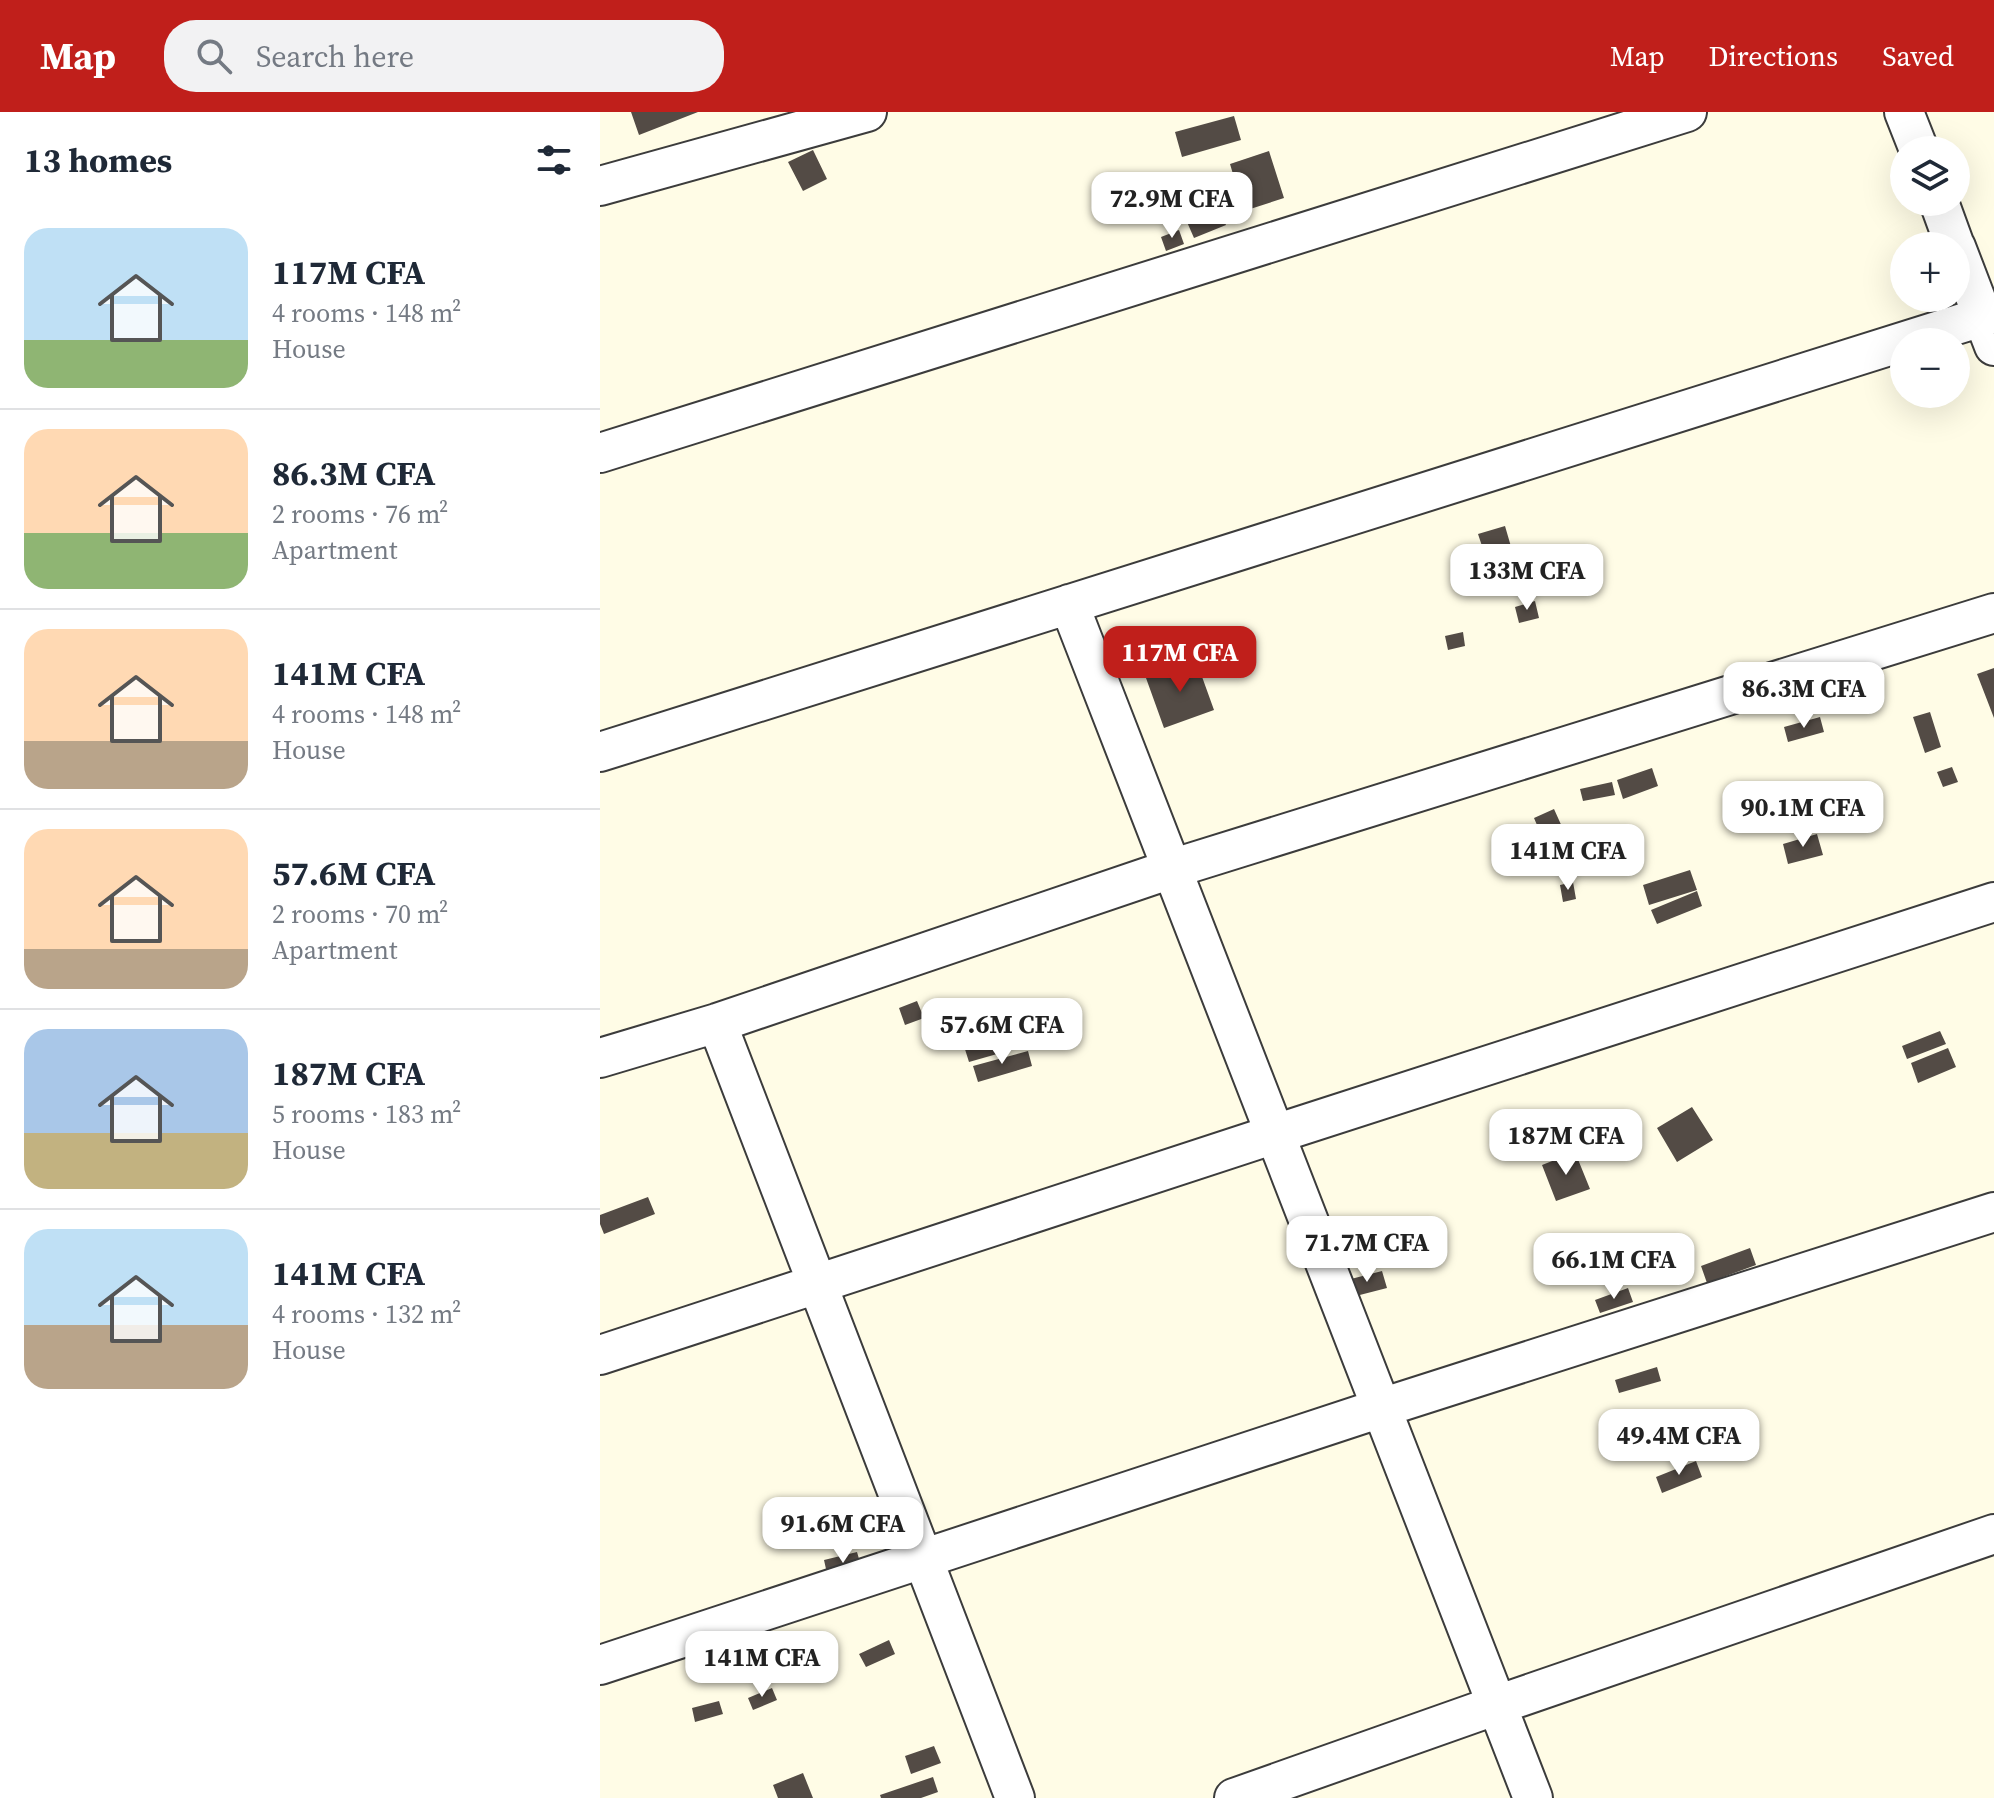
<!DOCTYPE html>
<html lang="en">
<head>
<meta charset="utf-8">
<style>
	:root { --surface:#fff; --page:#f2f2f3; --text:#1f2937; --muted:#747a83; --line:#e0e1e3; --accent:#c01f1b }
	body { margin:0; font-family:"Source Serif 4",serif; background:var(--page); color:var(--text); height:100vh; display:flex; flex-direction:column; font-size:30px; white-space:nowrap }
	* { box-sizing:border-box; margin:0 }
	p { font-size:26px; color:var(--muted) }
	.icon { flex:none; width:44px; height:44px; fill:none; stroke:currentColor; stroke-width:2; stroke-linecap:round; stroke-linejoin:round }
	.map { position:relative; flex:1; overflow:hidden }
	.panel { display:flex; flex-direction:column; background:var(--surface); width:600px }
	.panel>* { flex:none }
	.tools { position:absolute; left:1290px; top:24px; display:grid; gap:16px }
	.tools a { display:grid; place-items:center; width:80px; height:80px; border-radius:50%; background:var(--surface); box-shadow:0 8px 32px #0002; font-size:40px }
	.price { position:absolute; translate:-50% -68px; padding:0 18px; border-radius:16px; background:#fff; color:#222; font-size:26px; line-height:52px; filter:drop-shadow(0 2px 4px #0008) }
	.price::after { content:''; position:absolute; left:50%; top:48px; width:24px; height:18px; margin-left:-12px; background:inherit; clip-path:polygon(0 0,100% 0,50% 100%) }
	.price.selected { background:var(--accent); color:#fff }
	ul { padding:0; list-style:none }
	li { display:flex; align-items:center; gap:24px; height:200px; padding:0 24px }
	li+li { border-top:2px solid var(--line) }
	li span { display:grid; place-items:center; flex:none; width:224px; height:160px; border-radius:24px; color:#555 }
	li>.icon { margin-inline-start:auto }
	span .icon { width:96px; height:96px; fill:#fffc; stroke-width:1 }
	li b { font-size:34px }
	h2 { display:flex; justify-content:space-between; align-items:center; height:96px; padding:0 24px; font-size:34px }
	header { display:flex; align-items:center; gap:48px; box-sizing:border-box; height:112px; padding:0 40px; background:var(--accent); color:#fff }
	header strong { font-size:38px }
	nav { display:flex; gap:44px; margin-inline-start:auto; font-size:28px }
	.search { width:560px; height:72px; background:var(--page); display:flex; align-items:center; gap:20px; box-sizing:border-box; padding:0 28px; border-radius:32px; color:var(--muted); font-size:30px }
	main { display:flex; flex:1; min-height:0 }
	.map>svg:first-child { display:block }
	.building { fill:#534b45 }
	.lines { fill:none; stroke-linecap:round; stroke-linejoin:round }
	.street-casing { stroke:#3c3c3c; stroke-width:42 }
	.street { stroke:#fff; stroke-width:38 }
</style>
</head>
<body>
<header>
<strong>Map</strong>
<div class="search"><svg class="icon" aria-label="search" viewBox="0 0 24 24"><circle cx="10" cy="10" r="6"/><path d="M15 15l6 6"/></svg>Search here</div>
<nav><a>Map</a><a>Directions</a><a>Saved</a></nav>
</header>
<main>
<section class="panel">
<h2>13 homes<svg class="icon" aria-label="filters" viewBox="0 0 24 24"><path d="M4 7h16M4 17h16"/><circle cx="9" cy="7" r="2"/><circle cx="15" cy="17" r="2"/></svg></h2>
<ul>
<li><span style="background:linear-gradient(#bfe0f5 70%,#8fb573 0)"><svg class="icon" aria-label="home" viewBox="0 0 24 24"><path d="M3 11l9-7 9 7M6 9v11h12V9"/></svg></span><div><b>117M CFA</b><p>4 rooms · 148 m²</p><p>House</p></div></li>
<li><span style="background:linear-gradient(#ffd9b3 65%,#8fb573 0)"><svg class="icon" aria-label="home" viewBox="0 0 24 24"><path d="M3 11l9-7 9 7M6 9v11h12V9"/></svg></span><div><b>86.3M CFA</b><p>2 rooms · 76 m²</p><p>Apartment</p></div></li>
<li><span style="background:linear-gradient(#ffd9b3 70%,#b9a48a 0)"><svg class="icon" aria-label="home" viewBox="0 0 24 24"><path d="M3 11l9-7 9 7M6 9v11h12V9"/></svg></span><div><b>141M CFA</b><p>4 rooms · 148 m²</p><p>House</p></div></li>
<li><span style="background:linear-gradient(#ffd9b3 75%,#b9a48a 0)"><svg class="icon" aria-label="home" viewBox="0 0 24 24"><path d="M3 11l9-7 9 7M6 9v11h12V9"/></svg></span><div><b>57.6M CFA</b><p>2 rooms · 70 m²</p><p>Apartment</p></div></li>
<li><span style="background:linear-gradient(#a9c7e8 65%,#c2b280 0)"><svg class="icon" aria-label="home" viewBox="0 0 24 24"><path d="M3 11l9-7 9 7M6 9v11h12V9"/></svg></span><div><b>187M CFA</b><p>5 rooms · 183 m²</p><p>House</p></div></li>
<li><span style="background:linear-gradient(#bfe0f5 60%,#b9a48a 0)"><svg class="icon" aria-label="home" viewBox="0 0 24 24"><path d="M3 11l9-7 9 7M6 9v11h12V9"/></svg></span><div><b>141M CFA</b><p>4 rooms · 132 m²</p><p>House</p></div></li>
</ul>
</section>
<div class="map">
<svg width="1394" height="1686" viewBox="0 0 1394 1686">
	<rect width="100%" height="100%" fill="#fffce6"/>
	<path class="building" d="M31,0H98L39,23Z
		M634,4L641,28L582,45L575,20Z
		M213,38L227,67L203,79L188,50Z
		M669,39L684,86L644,99L630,52Z
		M619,96L626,113L594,126L587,110Z
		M579,118L584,132L566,139L561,125Z
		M905,414L914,445L888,452L878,422Z
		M935,489L939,506L919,511L915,495Z
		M863,520L865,534L848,538L845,524Z
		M596,548L614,598L564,616L546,566Z
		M1394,556V606L1377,562Z
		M1330,600L1341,635L1325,641L1313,605Z
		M1220,605L1224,620L1188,630L1184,615Z
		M1352,655L1358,670L1343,675L1337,660Z
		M1052,656L1058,674L1023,687L1017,668Z
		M1012,670L1015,683L983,689L980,677Z
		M954,697L972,737L951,746L934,706Z
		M1217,722L1223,743L1188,752L1183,732Z
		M1090,758L1097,778L1049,793L1043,773Z
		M973,770L976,787L963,790L960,773Z
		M1097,779L1102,794L1057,812L1051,798Z
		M317,889L324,906L305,913L299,896Z
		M422,914L428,933L369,950L363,931Z
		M1340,919L1346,932L1307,947L1302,934Z
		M1348,936L1356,955L1318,971L1311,951Z
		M428,939L432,954L378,970L373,954Z
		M1092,995L1113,1028L1077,1050L1057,1016Z
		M975,1040L990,1077L956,1089L942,1053Z
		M48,1085L55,1102L4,1122L0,1112V1103Z
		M1150,1136L1156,1153L1107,1171L1101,1154Z
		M782,1159L787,1176L752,1185L747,1168Z
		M1028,1176L1033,1190L1000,1201L995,1188Z
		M1057,1255L1061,1269L1019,1281L1015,1268Z
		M1096,1349L1102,1365L1062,1381L1056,1365Z
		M257,1440L262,1457L228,1466L224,1448Z
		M289,1528L295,1542L266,1555L259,1542Z
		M172,1576L177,1588L153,1598L148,1586Z
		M119,1589L123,1602L95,1610L92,1596Z
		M334,1634L341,1651L311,1662L305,1644Z
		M203,1661L213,1686H178L173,1673Z
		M333,1665L338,1680L321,1686H281L280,1683Z"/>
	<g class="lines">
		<defs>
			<path id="street" d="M1304,0L1319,38
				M0,74L267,0
				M1339,90L1355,134
				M1356,135L1394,234
				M0,341L1087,0
				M469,492L933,1686
				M0,640L1394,201
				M117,911L415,1686
				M0,946L117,911L571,757L1394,501
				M0,1243L675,1022L1394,790
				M0,1553L781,1296L1394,1100
				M634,1686L897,1593L1394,1422"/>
		</defs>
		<use href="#street" class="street-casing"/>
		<use href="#street" class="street"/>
	</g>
</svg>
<div class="tools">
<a><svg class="icon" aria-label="layers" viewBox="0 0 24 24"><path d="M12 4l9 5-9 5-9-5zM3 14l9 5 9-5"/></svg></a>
<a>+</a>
<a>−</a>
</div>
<b class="price" style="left:572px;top:128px">72.9M CFA</b>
<b class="price" style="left:927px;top:500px">133M CFA</b>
<b class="price selected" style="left:580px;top:582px">117M CFA</b>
<b class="price" style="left:1204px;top:618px">86.3M CFA</b>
<b class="price" style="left:1203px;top:737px">90.1M CFA</b>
<b class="price" style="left:968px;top:780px">141M CFA</b>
<b class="price" style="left:402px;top:954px">57.6M CFA</b>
<b class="price" style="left:966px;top:1065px">187M CFA</b>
<b class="price" style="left:767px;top:1172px">71.7M CFA</b>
<b class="price" style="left:1014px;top:1189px">66.1M CFA</b>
<b class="price" style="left:1079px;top:1365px">49.4M CFA</b>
<b class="price" style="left:243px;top:1453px">91.6M CFA</b>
<b class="price" style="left:162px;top:1587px">141M CFA</b>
</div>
</main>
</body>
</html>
